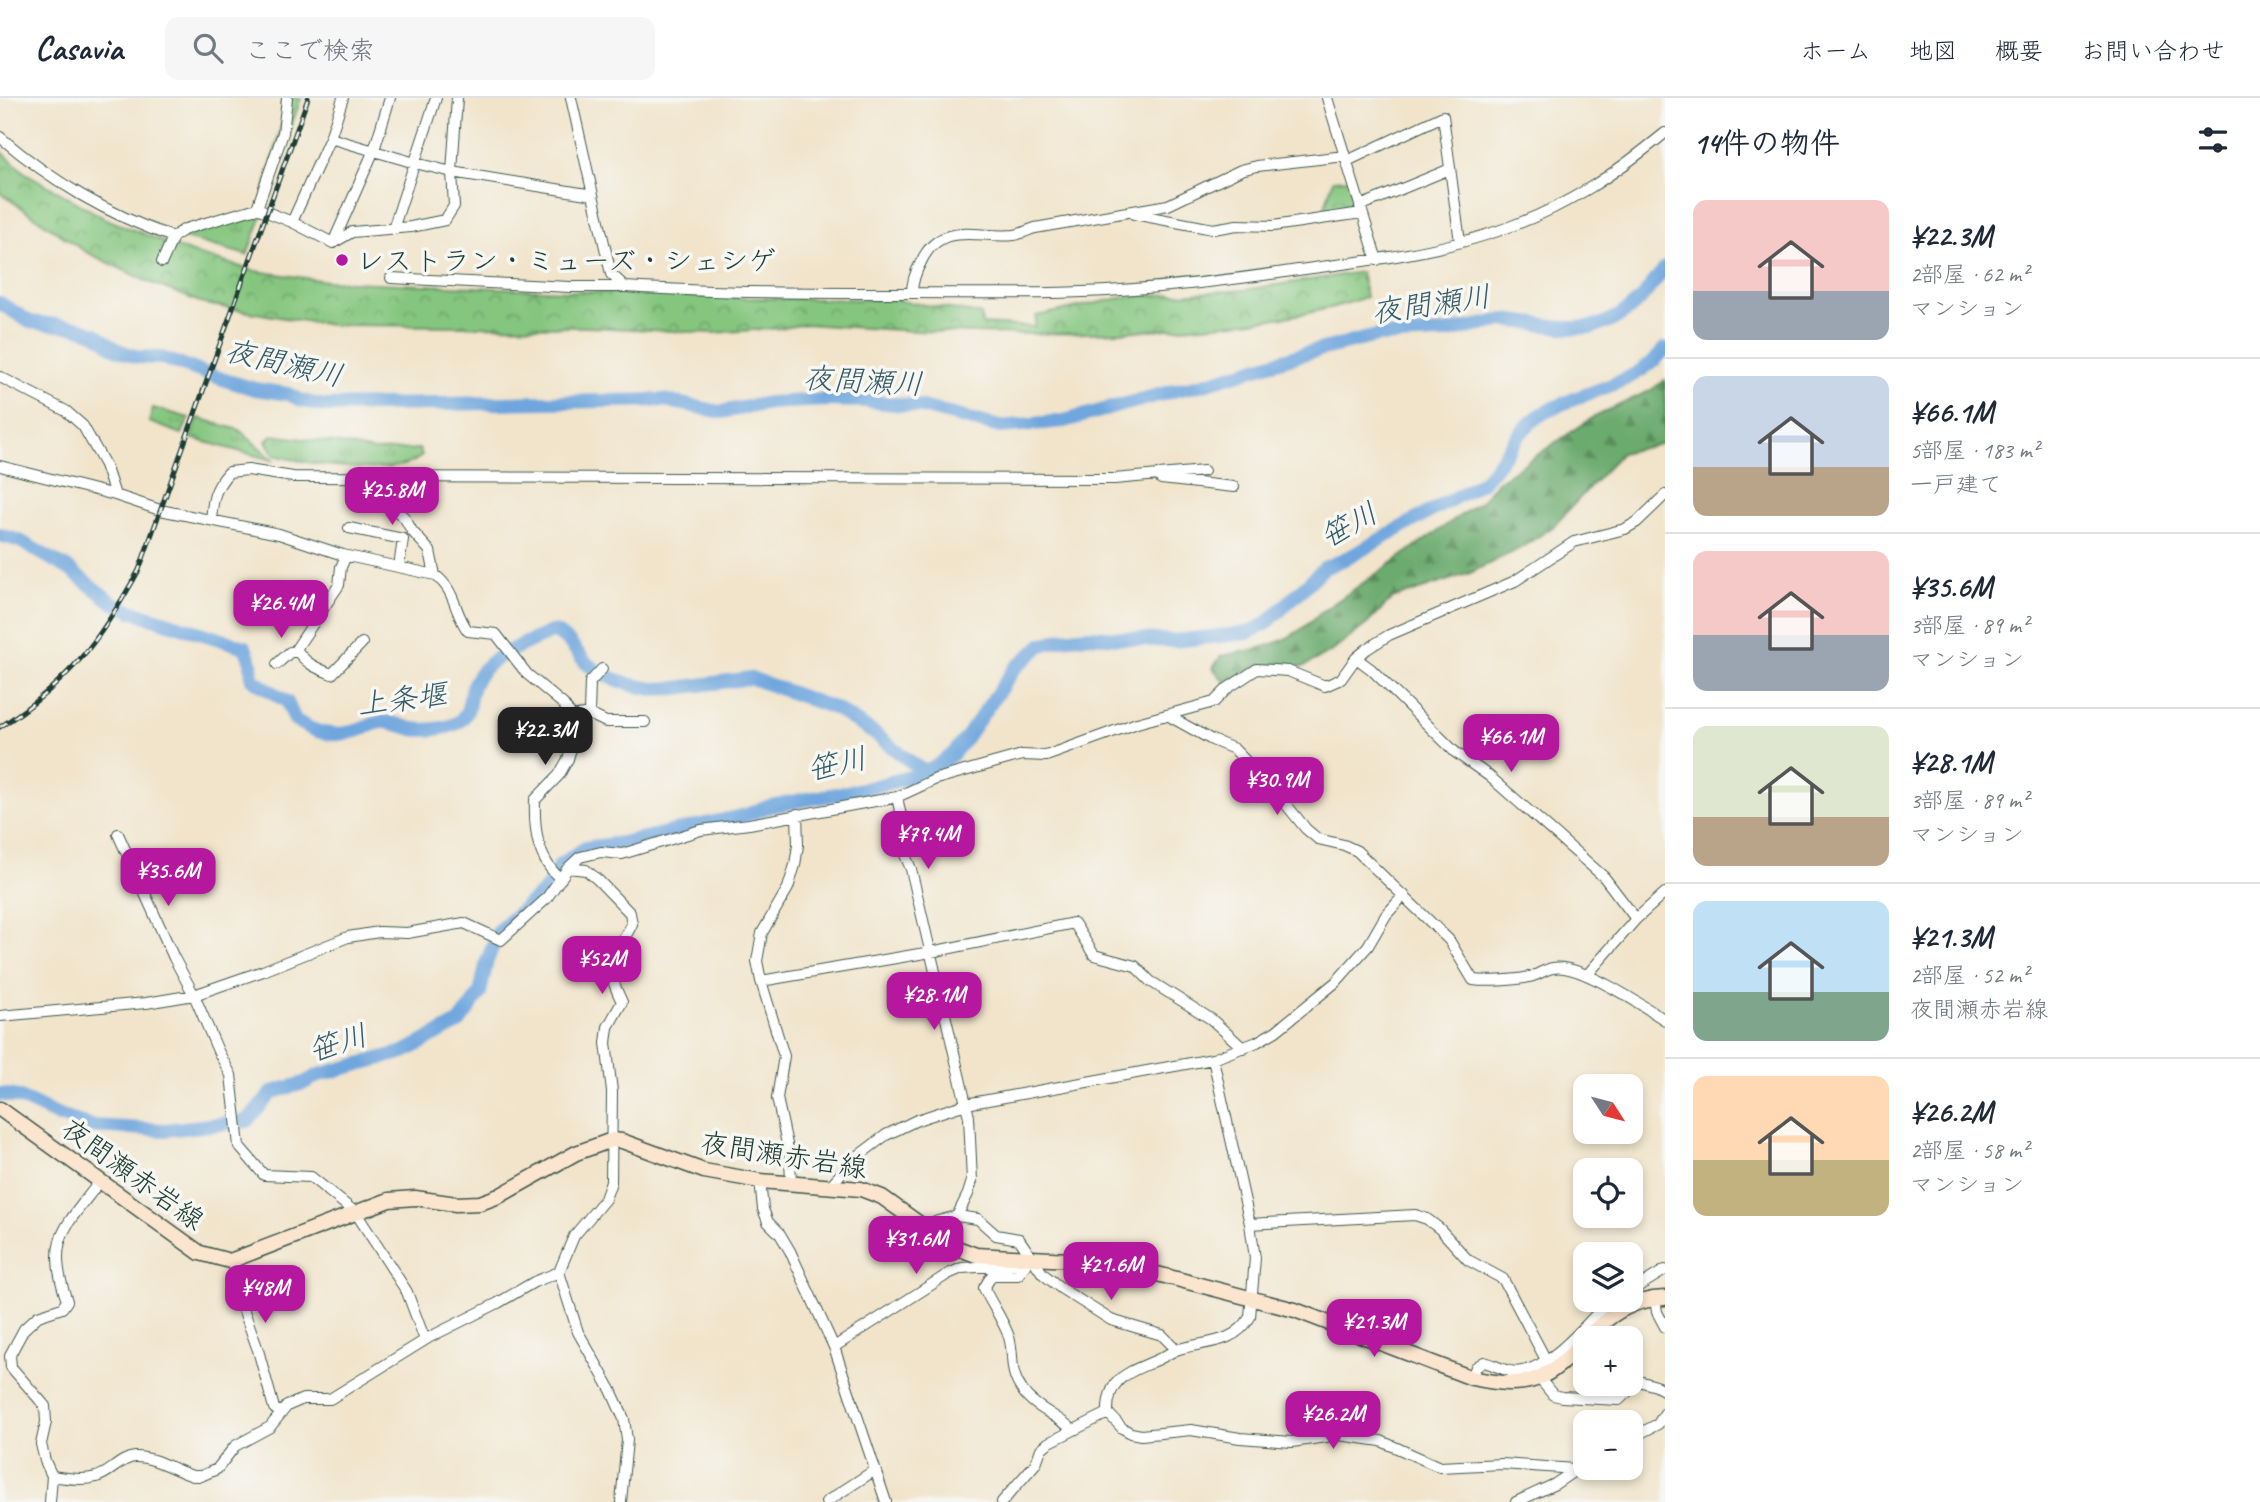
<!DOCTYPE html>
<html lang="ja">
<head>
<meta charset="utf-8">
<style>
	:root { --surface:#fff; --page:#f6f6f7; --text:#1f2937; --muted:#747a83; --line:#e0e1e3; --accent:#b5179e }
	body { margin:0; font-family:Caveat,"Klee One",sans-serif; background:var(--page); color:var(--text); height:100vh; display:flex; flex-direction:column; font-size:26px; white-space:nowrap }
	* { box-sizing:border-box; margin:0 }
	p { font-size:23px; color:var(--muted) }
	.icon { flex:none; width:38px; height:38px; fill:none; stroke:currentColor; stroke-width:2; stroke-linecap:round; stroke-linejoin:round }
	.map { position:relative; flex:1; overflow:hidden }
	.drawer { display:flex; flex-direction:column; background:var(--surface); width:595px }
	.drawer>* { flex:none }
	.needle { width:46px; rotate:126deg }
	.controls { position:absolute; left:1573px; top:976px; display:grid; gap:14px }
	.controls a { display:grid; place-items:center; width:70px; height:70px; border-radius:14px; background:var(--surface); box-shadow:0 4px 10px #0003; font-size:35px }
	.price { position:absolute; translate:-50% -60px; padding:0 16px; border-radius:14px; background:var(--accent); color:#fff; font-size:23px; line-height:46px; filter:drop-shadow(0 2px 4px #0008) }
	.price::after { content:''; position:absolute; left:50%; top:42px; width:21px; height:16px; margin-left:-10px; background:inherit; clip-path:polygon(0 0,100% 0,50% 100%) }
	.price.current { background:#222; color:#fff }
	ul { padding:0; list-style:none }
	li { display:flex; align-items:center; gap:21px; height:175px; padding:0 28px }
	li+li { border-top:2px solid var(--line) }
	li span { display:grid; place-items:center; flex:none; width:196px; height:140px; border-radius:14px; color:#555 }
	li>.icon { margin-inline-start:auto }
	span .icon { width:84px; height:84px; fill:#fffc; stroke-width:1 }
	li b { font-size:30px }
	h2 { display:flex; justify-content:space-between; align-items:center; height:84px; padding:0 28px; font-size:30px }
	header { display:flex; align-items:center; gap:42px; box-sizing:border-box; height:98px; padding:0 35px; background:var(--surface); border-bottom:2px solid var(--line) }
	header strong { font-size:33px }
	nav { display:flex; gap:38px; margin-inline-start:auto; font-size:24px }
	.search { width:490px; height:63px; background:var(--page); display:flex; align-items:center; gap:18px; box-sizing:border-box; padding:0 24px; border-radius:14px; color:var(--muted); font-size:26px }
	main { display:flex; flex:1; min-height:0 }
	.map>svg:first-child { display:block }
	.grass { fill:url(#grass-tufts); stroke:#52825a; stroke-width:2 }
	.forest { fill:url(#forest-firs); stroke:#467451; stroke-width:2 }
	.park { fill:url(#park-crowns); stroke:#52825a; stroke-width:2 }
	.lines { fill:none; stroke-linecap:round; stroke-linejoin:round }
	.river { stroke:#6ea6dd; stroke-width:14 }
	.minor-casing { stroke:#3e564b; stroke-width:12 }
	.secondary-casing { stroke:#3e564b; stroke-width:17 }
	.minor { stroke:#fff; stroke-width:10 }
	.secondary { stroke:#fce5cf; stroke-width:14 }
	.rail-casing { stroke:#1f3d34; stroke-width:5 }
	.rail { stroke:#f6f6f2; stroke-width:2.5; stroke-dasharray:8; stroke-linecap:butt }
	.poi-dot { fill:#b5179e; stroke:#f6f6f2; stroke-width:2.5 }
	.labels { text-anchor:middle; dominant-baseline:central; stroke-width:7; stroke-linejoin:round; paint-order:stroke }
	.poi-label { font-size:28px; fill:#1f3d34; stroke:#f6f6f2; text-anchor:start }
	.street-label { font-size:28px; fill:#1f3d34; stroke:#f6f6f2 }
	.water-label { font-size:30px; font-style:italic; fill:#375c67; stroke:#f6f6f2 }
</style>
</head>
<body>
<header>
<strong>Casavia</strong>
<div class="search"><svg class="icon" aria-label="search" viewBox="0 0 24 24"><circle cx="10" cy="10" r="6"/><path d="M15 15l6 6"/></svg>ここで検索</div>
<nav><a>ホーム</a><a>地図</a><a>概要</a><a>お問い合わせ</a></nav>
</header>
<main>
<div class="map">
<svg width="1665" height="1404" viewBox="0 0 1665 1404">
	<defs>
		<pattern id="grass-tufts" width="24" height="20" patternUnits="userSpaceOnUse" patternTransform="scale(1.75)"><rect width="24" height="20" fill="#85c67f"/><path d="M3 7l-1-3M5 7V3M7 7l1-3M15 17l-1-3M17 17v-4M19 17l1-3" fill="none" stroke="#6ca269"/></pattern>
		<pattern id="forest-firs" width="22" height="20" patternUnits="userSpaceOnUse" patternTransform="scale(1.75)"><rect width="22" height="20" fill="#6cab6e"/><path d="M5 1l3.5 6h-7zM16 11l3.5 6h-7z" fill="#588c5b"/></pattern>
		<pattern id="park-crowns" width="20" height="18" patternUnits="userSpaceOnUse" patternTransform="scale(1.75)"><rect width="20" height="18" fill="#85c67f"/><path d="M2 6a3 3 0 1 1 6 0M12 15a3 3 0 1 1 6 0" fill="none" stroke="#6ca269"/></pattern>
	</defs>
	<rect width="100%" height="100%" fill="#f6f6f2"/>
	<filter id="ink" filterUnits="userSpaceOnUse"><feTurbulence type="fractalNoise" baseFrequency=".0143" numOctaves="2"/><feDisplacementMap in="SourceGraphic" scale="14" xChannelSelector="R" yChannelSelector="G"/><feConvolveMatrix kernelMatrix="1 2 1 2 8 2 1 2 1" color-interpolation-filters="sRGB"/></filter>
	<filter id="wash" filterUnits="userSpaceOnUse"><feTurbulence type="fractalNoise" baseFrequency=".00686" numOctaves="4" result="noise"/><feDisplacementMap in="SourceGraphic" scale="28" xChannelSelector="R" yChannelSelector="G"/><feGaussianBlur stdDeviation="1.57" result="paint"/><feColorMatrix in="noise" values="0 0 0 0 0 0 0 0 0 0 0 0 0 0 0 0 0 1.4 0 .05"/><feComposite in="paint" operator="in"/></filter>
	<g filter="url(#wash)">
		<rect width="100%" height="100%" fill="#f1e4cb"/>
		<path class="grass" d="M288,0H301L264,106L262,105Z
			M263,115L247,157L184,140L182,137Z
			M153,310L189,320L182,336L149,324Z
			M198,320L239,332L275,363L191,340Z
			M273,337L341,346L374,353L419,351L422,357C401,382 303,365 274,357L266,343Z"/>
		<path class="forest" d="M1665,282V345L1621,355L1553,429L1519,451L1470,475L1392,501L1367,526L1334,552L1303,569L1259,567L1225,585L1213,570L1221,558C1262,550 1289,547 1320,515L1481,403L1497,384L1592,320L1651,292Z"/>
		<path class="park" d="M0,52L24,74L106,121L189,154L255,173L327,183L741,200L895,202L981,216L982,226L1035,229L1036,218L1125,199L1245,192L1361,174L1366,199C1314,218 1259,223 1204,228C1072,241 938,236 806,226L782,230L713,235L588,229L332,227L284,220L205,206L146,183L86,154L0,95Z
			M1348,81L1355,106L1348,113L1323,115L1333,82Z"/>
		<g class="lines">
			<path class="river" d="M0,205L30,224L76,229L96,236L116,251L137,259L162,260L228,283L255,291L288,296L303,303L325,308L663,302L721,314L769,305L826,302L868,303L922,309L1000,329L1064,323L1173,293L1204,286L1306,255L1377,238L1444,235L1504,222L1570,230L1591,229L1609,224L1628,212L1640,202L1665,170
				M0,437L20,443L69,471L112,504L131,513L245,549L251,564L252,581L287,604L295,622C315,635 333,640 356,633C364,631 373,625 382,624C391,623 404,629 413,631C426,633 450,631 460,623C471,613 468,601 473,588C483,559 526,546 551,534L557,535L569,544L586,565L601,576L632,587L653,591L677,590L751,580L836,611L875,636L924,674
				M0,996L18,999L59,1018L91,1028L165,1032L247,1023L273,994L304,985L319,977L404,954L460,924L480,895L487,863L499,832L547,790L560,767L585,750L621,745L746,717L770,708L864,691L914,678L938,667L952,657L966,640L1015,570L1042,547L1062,541L1088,538L1173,543L1247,535L1266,526L1324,470L1351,458L1481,385C1504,364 1515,333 1542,316C1582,292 1635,289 1665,251"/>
		</g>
	</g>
	<g filter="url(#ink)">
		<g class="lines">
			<defs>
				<path id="minor" d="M571,0L611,176L625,189C720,195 815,195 911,195C981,195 1051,197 1121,192C1180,188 1239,181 1298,172C1369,163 1442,154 1509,129C1570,107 1616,75 1665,35
					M1327,0L1377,162
					M0,39C53,84 107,116 173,139
					M330,40L415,65L452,74L593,97
					M1347,63L1443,18L1460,144
					M1360,108L1450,71
					M257,110L283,35L287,0
					M1134,116L1213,131L1237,127L1273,128L1362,115
					M292,124L330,40L343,0
					M393,131L436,0
					M333,145L374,52L390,0
					M162,164L173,139L185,131L257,110L292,124L333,145L352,134L411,129L445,122L454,108L452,74L457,0
					M391,180L570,189H625
					M912,195C912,184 916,173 921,164C941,121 979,141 1014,137C1021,136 1028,132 1035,130L1168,107L1241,72L1257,68L1345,58
					M0,279L66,313L83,328L105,367L115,397
					M0,368L115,397L160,412L279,436L343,457L435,477C457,494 453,513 468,533L496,536L527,576L563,606L572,619L574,640L568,661L559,677L535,702C534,731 537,762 561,781
					M367,379L375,396L404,419L412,433L430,453L435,477
					M1161,381L1234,389
					M211,422C213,400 214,391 229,374L248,372L293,379L1114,381L1204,373
					M349,430L403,441L399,469
					M346,458L341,469L339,487L296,551C306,566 316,570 332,576L362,545
					M1356,560L1371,571L1455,654L1489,678L1604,779L1636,821
					M277,566L290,554H298
					M589,616L606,624H645
					M1167,617L1212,642L1234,651L1276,694L1306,731L1318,741L1344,747L1357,753L1449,842L1473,882C1487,884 1520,882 1533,878C1539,876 1546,871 1553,870C1579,865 1642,907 1665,922
					M572,619L589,616L590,584L602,571
					M897,699L901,718L900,745L911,771L969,1019L972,1083L968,1096L957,1118
					M118,736L174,860L194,897L218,953L231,977L239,1048L264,1077L311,1079L356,1115L407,1194L425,1242
					M568,770L586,772L598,782L630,815L632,826C612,867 600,857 622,904L608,929L606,945L612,993L611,1084L605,1101L574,1138L559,1174L578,1234L611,1292L624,1321L627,1342L621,1404
					M1587,877L1636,821L1665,795
					M761,883L931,854L1074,825L1094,857L1135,868L1150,883L1211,921L1243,950
					M0,918L146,905L194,897L263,873L348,839L379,834L407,835L464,825L501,842L546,801L568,770L580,759L601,754L622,756L701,732L749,726L897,699L936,681L1022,657L1046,658L1137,625L1214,604L1228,590L1257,571L1288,573L1325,588L1341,581L1356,560L1367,551L1389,537L1515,483L1574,444L1625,431L1637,424L1665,397
					M1213,961L1250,1126L1255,1160L1250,1219C1234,1247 1205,1243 1179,1251C1172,1253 1166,1258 1159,1261C1132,1274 1107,1277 1108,1315L1122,1330L1131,1335L1141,1337L1191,1332L1240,1340L1292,1344L1339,1337L1381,1343L1440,1369L1502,1366L1576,1371
					M760,1083L763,1111L768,1124L780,1136L790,1153L834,1249L886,1404
					M791,1085L790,1060L777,1000L784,958L761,883L757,863L762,835L788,790L795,767L798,747L797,716
					M829,1089L854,1061L886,1037L917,1022L966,1006L1213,961L1257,944L1276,933L1336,884L1368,848L1386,817L1404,797
					M1250,1126L1415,1117L1427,1121L1440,1131L1468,1162L1503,1181L1546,1262
					M925,1129L938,1123L957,1118L978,1121L996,1137L1019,1141L1043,1176L1062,1191L1111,1222L1162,1237L1176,1251
					M230,1163L248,1188L243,1206L244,1213L258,1252L274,1310L281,1315
					M1026,1166L1018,1177H992L984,1190C992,1207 1003,1222 1009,1239C1015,1259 1008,1272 1022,1292C1034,1310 1057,1317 1073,1332
					M1631,1193L1665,1172
					M1655,1201L1657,1214L1665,1229
					M834,1249L948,1176L962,1170L1024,1166
					M1472,1280L1476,1269L1484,1264C1492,1266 1501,1271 1510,1273C1543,1280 1585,1227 1606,1206L1613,1202
					M1539,1280L1553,1297L1562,1299L1619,1302L1639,1283L1656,1288L1665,1293
					M1631,1340L1658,1326L1665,1315
					M52,1378C66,1380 83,1383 96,1379C110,1376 120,1360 135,1359C153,1358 176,1373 193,1378H201L217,1371L235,1348L270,1329L287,1308L303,1301H330L430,1239L498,1205L534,1184L559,1174
					M50,1404L52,1378L45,1363L41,1346L46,1324L45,1308L11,1269L10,1257L24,1231L38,1218L62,1210L67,1203C45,1141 65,1130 100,1083
					M826,1404L875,1372
					M1002,1404L1036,1365L1041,1351L1048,1345L1108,1315
					M1516,1404L1555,1386L1586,1365"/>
				<path id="secondary" d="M0,1011L200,1155L230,1163L389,1102L415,1100L456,1106L480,1105L499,1098L576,1055L612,1042L622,1043L704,1073L760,1083L861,1091L882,1099L949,1147L976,1157L1089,1163L1142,1172L1295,1212L1472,1280C1530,1292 1546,1284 1586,1241
					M1586,1241C1608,1217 1632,1201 1665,1200"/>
			</defs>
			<use href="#minor" class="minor-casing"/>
			<use href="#secondary" class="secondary-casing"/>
			<use href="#minor" class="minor"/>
			<use href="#secondary" class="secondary"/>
			<defs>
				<path id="rail" d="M0,629C70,583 99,544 139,472L308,0"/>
			</defs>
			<use href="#rail" class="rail-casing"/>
			<use href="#rail" class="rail"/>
		</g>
	</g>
	<circle class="poi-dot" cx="342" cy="162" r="7"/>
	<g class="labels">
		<g class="poi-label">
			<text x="356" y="162">レストラン・ミューズ・シェシゲ</text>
		</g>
		<g class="street-label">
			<text transform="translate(784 1057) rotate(9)">夜間瀬赤岩線</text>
			<text transform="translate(133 1076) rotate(36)">夜間瀬赤岩線</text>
		</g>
		<g class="water-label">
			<text transform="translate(1431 206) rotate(-8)">夜間瀬川</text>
			<text transform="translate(284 265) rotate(13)">夜間瀬川</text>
			<text transform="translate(863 283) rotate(3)">夜間瀬川</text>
			<text transform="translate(1349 427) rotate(-29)">笹川</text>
			<text transform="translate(402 601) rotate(-7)">上条堰</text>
			<text transform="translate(837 666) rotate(-13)">笹川</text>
			<text transform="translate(338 945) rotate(-18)">笹川</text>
		</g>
	</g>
</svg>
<div class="controls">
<a><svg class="needle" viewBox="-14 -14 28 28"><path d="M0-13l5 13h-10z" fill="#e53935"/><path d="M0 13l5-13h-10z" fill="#747a83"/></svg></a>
<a><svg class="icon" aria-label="locate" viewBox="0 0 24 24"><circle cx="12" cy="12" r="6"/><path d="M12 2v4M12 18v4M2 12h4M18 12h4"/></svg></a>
<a><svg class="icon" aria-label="layers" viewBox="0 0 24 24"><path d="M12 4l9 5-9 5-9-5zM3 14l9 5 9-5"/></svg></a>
<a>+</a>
<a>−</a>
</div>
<b class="price" style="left:392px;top:429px">¥25.8M</b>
<b class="price" style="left:281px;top:542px">¥26.4M</b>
<b class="price current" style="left:545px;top:669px">¥22.3M</b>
<b class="price" style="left:1511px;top:676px">¥66.1M</b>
<b class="price" style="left:1277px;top:719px">¥30.9M</b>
<b class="price" style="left:928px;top:773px">¥79.4M</b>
<b class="price" style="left:168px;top:810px">¥35.6M</b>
<b class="price" style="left:602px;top:898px">¥52M</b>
<b class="price" style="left:934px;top:934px">¥28.1M</b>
<b class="price" style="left:916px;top:1178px">¥31.6M</b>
<b class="price" style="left:1111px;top:1204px">¥21.6M</b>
<b class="price" style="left:265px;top:1227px">¥48M</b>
<b class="price" style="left:1374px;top:1261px">¥21.3M</b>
<b class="price" style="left:1333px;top:1353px">¥26.2M</b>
</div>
<section class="drawer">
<h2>14件の物件<svg class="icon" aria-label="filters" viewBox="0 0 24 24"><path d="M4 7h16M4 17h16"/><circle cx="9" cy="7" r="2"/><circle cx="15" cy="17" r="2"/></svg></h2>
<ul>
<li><span style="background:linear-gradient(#f6c9c9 65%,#9aa5b1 0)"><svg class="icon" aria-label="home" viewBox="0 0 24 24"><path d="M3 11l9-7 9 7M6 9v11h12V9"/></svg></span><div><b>¥22.3M</b><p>2部屋 · 62 m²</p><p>マンション</p></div></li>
<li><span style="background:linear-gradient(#c9d6e8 65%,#b9a48a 0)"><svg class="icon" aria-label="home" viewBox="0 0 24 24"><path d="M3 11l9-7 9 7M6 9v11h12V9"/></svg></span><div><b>¥66.1M</b><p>5部屋 · 183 m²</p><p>一戸建て</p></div></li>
<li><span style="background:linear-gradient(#f6c9c9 60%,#9aa5b1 0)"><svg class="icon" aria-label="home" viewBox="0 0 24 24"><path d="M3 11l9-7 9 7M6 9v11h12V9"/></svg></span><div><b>¥35.6M</b><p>3部屋 · 89 m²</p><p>マンション</p></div></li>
<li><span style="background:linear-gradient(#dfe7d0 65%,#b9a48a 0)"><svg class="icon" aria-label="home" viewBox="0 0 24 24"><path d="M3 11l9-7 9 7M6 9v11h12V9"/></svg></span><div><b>¥28.1M</b><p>3部屋 · 89 m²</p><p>マンション</p></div></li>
<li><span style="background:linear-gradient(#bfe0f5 65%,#7fa58c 0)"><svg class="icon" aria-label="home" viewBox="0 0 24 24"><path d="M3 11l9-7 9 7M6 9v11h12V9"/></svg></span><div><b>¥21.3M</b><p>2部屋 · 52 m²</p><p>夜間瀬赤岩線</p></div></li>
<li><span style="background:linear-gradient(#ffd9b3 60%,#c2b280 0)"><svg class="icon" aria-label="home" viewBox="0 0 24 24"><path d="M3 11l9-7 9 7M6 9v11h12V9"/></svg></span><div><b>¥26.2M</b><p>2部屋 · 58 m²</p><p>マンション</p></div></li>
</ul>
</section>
</main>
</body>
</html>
